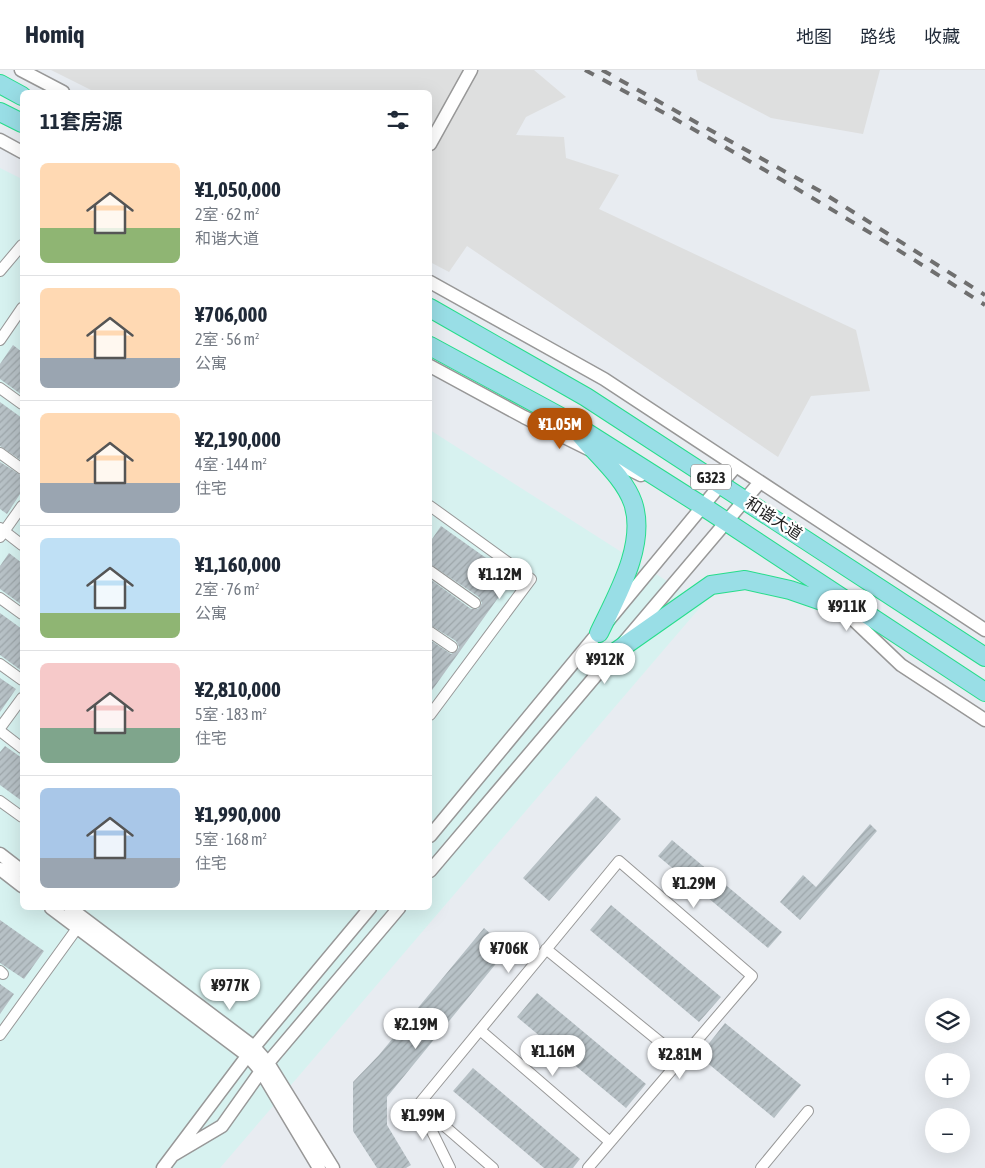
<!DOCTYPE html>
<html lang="zh">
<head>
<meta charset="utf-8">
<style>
	:root { --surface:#fff; --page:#f6f6f7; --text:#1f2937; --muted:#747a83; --line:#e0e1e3; --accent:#b45309 }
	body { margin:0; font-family:"Asap Condensed","Noto Sans SC",sans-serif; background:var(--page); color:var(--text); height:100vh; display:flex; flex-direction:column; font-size:19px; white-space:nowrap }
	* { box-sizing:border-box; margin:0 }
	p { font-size:16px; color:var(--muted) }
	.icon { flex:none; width:28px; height:28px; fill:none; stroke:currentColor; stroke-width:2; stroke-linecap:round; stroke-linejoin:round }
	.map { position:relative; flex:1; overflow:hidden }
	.side { position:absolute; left:20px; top:20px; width:412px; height:820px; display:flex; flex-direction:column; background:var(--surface); border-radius:8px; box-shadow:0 5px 20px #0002 }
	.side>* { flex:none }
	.controls { position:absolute; left:925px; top:928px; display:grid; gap:10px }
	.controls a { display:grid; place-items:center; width:45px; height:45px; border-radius:50%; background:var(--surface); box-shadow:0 5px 20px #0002; font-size:25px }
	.price { position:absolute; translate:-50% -42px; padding:0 11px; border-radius:18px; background:#fff; color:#222; font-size:16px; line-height:32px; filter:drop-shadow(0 1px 2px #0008) }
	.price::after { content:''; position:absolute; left:50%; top:30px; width:15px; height:11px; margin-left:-8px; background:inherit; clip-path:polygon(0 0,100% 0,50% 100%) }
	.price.on { background:var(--accent); color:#fff }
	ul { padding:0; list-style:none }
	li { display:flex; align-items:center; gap:15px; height:125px; padding:0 20px }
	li+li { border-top:1px solid var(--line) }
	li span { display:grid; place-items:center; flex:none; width:140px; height:100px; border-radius:8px; color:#555 }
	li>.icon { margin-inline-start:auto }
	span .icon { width:60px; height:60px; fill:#fffc; stroke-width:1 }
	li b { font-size:21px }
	h2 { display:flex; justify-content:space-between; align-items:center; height:60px; padding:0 20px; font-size:21px }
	header { display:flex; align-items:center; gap:30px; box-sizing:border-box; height:70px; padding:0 25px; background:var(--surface); border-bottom:1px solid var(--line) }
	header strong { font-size:24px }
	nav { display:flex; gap:28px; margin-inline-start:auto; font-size:18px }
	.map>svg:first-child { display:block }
	.residential { fill:#dedfdf }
	.commercial { fill:#d7f2f0 }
	.building { fill:url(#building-hatch) }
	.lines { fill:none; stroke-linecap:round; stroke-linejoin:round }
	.minor-casing { stroke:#989898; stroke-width:12 }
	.tertiary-casing { stroke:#989898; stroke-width:15 }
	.trunk-casing { stroke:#27dd8b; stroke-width:20 }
	.minor { stroke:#fff; stroke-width:10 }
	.tertiary { stroke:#fff; stroke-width:12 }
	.trunk { stroke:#99dee6; stroke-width:18 }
	.rail { stroke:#6f6f6f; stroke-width:4; stroke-dasharray:10 10; stroke-linecap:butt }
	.labels { text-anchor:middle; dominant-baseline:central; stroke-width:4.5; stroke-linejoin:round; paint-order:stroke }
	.shield { fill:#fff; stroke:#646464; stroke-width:1 }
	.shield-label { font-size:15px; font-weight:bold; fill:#212121 }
	.street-label { font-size:16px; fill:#212121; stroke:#fff }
</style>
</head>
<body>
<header>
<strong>Homiq</strong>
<nav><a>地图</a><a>路线</a><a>收藏</a></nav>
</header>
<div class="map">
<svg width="985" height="1098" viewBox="0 0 985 1098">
	<defs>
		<pattern id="building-hatch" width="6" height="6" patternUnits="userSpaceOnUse" patternTransform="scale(1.25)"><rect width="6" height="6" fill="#b7c1c6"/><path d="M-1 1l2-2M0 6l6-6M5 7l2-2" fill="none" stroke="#9da6aa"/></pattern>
	</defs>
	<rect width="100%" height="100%" fill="#e8ecf1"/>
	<path class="residential" d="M51,0H534L566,27L526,47L516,65L564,67L566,88L619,105L599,139L856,260L870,321L811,326L778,387L467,176L449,202L430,192V22H95Z
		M696,0H880L863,64L771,48L698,10Z"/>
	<path class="commercial" d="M0,98L22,109V838H430V360L703,534L220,1098H0Z"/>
	<path class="building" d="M13,275L22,282V325L0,309V294Z
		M0,332L22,348V391L0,376Z
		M0,392L22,406V421L7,444L0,439Z
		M441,456L513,507L430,623V570L451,584L457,581L459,577L456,571L430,555V509L471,539H478L482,533L479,527L430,494V472Z
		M9,483L22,493V535L0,519V496Z
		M0,543L22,559V601L0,585Z
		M0,608L16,619L0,642Z
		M5,676L22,688V731L0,715V682Z
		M596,726L621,749L549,831L523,808Z
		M870,754L877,761L800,850L780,832L803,805L816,817Z
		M672,770L782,862L768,878L658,786Z
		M611,835L721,927L699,952L590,860Z
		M0,850L44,881L24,909L0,893Z
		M484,858L508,879L387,1027V1055L411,1095L406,1098H377L353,1061V1012L379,985Z
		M0,914L14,924L0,944Z
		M537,923L646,1014L626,1038L517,947Z
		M725,953L801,1015L774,1048L699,986Z
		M473,998L580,1089L573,1098H544L453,1021Z"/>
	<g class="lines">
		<defs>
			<path id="minor" d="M0,201L22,175
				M0,270L22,238
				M0,318L22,334
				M0,383L22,399
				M430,436L531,509L430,645
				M0,458L22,475
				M0,467L22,436
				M430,501L475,533
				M0,528L22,544
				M430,562L452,577
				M0,594L22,610
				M0,658L22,628
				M0,661L22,678
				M0,731L22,747
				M546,879L681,989
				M0,901L3,904
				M480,960L610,1072
				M0,965L78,857
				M419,1034L619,791L752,906L588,1098
				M419,1034L493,1098
				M421,1039L450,1098
				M761,1098L808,1041"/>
			<path id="tertiary" d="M21,0L63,22
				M0,70L22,82
				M430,74L471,0
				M430,212L604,309L985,560
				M430,296L524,347L641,405
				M840,537L901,595L985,650
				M430,766L736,396
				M0,784L22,801
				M0,799L22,816
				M430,801L760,412
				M51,838L248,986L261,1001L319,1098
				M70,838L254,977L268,993L333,1098
				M173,1085L222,1056L261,1001L399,838
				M163,1098L254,977L370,838"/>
			<path id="trunk" d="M0,14L22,26
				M0,42L22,53
				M430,238L586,327L985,587
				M430,276L570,352L704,437L985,622
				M580,364C597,385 624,407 633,433C647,475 616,527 599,563
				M614,583L711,515L745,510L790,520L848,540"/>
		</defs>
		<use href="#minor" class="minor-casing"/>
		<use href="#tertiary" class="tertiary-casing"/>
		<use href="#trunk" class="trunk-casing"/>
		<use href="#minor" class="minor"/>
		<use href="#tertiary" class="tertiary"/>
		<use href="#trunk" class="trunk"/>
		<path class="rail" d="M585,0C722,73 855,151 985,235
			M602,0L820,121L985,225"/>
	</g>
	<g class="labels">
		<rect class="shield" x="691" y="394.5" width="40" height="25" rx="4"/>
		<g class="shield-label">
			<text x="711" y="407">G323</text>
		</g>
		<g class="street-label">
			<text transform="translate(774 448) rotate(33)">和谐大道</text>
		</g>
	</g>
</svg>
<div class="controls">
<a><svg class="icon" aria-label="layers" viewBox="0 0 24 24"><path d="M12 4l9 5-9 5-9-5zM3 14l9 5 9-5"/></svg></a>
<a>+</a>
<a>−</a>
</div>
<b class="price on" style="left:560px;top:380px">¥1.05M</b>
<b class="price" style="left:500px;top:530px">¥1.12M</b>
<b class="price" style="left:847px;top:562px">¥911K</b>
<b class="price" style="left:605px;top:615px">¥912K</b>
<b class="price" style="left:694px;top:839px">¥1.29M</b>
<b class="price" style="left:509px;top:904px">¥706K</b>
<b class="price" style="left:230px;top:941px">¥977K</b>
<b class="price" style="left:416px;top:980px">¥2.19M</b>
<b class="price" style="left:553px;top:1007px">¥1.16M</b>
<b class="price" style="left:680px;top:1010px">¥2.81M</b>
<b class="price" style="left:423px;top:1071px">¥1.99M</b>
<section class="side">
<h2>11套房源<svg class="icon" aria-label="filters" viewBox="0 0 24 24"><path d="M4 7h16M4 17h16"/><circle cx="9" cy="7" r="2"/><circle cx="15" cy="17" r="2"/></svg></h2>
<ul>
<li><span style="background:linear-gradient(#ffd9b3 65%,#8fb573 0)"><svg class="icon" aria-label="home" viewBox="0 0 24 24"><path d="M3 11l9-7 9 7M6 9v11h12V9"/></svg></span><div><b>¥1,050,000</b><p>2室 · 62 m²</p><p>和谐大道</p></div></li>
<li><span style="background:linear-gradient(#ffd9b3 70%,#9aa5b1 0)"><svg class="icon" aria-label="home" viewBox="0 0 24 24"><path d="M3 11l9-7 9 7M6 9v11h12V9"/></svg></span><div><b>¥706,000</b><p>2室 · 56 m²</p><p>公寓</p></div></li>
<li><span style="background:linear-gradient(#ffd9b3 70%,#9aa5b1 0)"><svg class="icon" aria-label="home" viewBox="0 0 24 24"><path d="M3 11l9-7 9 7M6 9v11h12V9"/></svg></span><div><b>¥2,190,000</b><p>4室 · 144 m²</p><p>住宅</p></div></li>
<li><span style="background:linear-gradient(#bfe0f5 75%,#8fb573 0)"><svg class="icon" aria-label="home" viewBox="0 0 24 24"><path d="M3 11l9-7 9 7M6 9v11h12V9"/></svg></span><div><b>¥1,160,000</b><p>2室 · 76 m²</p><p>公寓</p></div></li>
<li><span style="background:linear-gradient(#f6c9c9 65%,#7fa58c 0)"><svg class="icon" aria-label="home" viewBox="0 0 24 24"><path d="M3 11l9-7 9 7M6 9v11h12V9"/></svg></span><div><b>¥2,810,000</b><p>5室 · 183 m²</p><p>住宅</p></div></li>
<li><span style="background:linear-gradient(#a9c7e8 70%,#9aa5b1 0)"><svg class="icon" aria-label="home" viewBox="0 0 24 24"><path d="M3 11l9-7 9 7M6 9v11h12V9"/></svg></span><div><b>¥1,990,000</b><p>5室 · 168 m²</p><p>住宅</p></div></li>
</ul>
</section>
</div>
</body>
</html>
